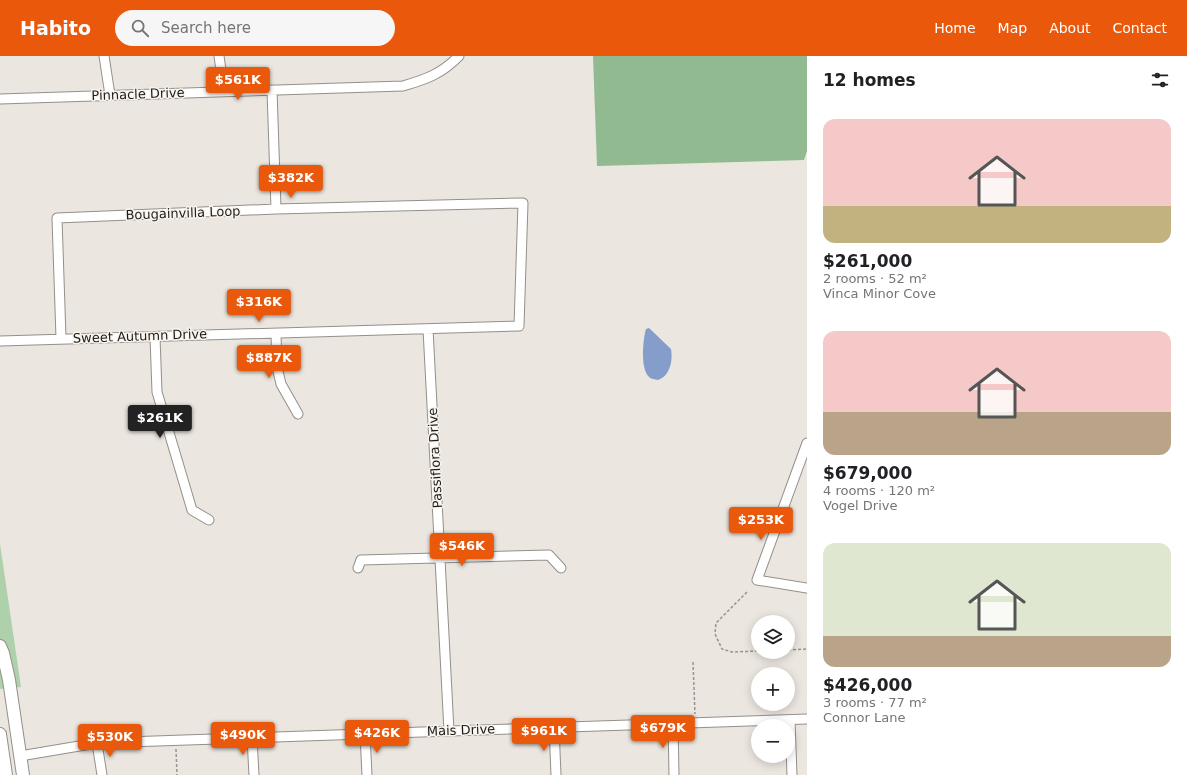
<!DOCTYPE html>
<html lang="en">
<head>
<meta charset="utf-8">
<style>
	:root { --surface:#fff; --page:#f6f6f6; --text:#202124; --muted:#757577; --accent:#ea580c }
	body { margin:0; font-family:"DejaVu Sans",sans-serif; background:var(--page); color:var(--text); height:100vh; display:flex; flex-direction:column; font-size:15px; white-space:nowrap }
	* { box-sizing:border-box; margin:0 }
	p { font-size:13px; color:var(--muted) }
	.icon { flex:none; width:22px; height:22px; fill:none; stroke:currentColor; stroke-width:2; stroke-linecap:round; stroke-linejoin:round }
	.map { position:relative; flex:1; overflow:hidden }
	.panel { display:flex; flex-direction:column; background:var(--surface); width:380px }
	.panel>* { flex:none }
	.controls { position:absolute; left:751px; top:559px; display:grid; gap:8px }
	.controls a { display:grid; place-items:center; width:44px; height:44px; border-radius:50%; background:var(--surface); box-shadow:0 2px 10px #0003; font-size:20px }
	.price { position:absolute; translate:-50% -34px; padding:0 9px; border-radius:4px; background:var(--accent); color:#fff; font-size:13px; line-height:26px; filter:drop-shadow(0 1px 2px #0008) }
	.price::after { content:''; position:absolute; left:50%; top:24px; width:12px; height:9px; margin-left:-6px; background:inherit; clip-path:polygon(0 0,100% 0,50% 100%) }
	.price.selected { background:#222; color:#fff }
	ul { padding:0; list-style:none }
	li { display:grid; align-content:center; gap:8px; height:212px; padding:0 16px }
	li span { display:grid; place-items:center; height:124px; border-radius:12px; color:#555 }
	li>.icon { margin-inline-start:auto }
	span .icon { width:72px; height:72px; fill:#fffc; stroke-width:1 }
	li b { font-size:17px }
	h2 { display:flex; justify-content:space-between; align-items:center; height:48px; padding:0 16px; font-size:17px }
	header { display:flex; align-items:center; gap:24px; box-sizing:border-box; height:56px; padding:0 20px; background:var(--accent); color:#fff }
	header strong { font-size:19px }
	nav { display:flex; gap:22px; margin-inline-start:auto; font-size:14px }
	.search { width:280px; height:36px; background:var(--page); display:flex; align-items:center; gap:10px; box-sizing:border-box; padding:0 14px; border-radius:22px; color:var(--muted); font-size:15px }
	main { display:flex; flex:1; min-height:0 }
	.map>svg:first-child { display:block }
	.green { fill:#aed1ac }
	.forest { fill:#92ba90 }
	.water { fill:#849dca }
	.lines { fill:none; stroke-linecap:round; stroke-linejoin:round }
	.street-casing { stroke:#948f89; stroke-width:11 }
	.secondary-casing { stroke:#948f89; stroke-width:14 }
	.path { stroke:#98948f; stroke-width:1.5; stroke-dasharray:3 2; stroke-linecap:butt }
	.street { stroke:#fff; stroke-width:9 }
	.secondary { stroke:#fff; stroke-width:12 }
	.labels { text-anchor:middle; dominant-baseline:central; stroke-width:3; stroke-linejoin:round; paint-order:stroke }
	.street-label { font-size:13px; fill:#1e1d1a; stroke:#f8f3ec }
</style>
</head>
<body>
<header>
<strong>Habito</strong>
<div class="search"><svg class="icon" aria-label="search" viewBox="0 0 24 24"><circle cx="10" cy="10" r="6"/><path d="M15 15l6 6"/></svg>Search here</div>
<nav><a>Home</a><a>Map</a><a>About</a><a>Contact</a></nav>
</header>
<main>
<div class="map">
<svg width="807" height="719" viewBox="0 0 807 719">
	<rect width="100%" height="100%" fill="#ebe6df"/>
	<path class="green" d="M0,488L21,631L0,633Z"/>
	<path class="forest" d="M593,0H807V95L804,104L597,110Z"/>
	<path class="water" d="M649,272L671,293C673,305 670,320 658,324C655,323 651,323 649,321C640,312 643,283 646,273Z"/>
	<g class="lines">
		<defs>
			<path id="street" d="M104,0L110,39
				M219,0L224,35
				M272,34L276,153
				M0,43L403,30C427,23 441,18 459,0
				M428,273L449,675
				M276,278L277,311L281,328L298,358
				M155,281L157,336L192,454L209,464
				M0,285L519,270L523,147L276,153L57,162L61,282
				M807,387L757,524L807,532
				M358,512L361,504L549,499L561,512
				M790,664L792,719
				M673,667L674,719
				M554,671L556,719
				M365,678L367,719
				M252,682L254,719
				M97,687L102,719
				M20,700L97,687L807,663"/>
			<path id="secondary" d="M0,590L3,597L9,624L23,719
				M0,678L6,719"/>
		</defs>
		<use href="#street" class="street-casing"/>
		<use href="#secondary" class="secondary-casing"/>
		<path class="path" d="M747,536L716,567L715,578L722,593L732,596L758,595
			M788,594L807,593
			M693,606L695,658
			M176,693L177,719"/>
		<use href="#street" class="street"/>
		<use href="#secondary" class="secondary"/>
	</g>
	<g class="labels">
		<g class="street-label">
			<text transform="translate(138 38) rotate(-2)">Pinnacle Drive</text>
			<text transform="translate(183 157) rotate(-2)">Bougainvilla Loop</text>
			<text transform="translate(140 280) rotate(-2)">Sweet Autumn Drive</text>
			<text transform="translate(435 402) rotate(-93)">Passiflora Drive</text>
			<text transform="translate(461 674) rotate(-2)">Mais Drive</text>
		</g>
	</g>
</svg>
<div class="controls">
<a><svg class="icon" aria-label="layers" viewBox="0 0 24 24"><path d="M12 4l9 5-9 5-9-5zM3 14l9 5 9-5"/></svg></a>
<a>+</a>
<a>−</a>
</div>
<b class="price" style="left:238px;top:45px">$561K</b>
<b class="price" style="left:291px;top:143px">$382K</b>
<b class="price" style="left:259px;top:267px">$316K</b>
<b class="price" style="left:269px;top:323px">$887K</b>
<b class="price selected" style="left:160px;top:383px">$261K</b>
<b class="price" style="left:761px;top:485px">$253K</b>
<b class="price" style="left:462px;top:511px">$546K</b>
<b class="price" style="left:663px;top:693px">$679K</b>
<b class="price" style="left:544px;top:696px">$961K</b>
<b class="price" style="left:377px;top:698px">$426K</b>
<b class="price" style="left:243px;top:700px">$490K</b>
<b class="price" style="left:110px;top:702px">$530K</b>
</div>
<section class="panel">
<h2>12 homes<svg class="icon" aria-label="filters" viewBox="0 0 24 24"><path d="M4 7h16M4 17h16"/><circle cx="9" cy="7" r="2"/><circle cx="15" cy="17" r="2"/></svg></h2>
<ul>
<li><span style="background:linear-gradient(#f6c9c9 70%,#c2b280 0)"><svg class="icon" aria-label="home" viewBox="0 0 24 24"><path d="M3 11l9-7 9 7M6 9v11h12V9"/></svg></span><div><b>$261,000</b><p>2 rooms · 52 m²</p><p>Vinca Minor Cove</p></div></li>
<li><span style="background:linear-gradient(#f6c9c9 65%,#b9a48a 0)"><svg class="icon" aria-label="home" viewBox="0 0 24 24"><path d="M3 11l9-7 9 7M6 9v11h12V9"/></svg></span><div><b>$679,000</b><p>4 rooms · 120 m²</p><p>Vogel Drive</p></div></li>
<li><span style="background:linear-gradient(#dfe7d0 75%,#b9a48a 0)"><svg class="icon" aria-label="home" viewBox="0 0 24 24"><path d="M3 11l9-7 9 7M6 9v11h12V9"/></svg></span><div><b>$426,000</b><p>3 rooms · 77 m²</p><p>Connor Lane</p></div></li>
</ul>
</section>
</main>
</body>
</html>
